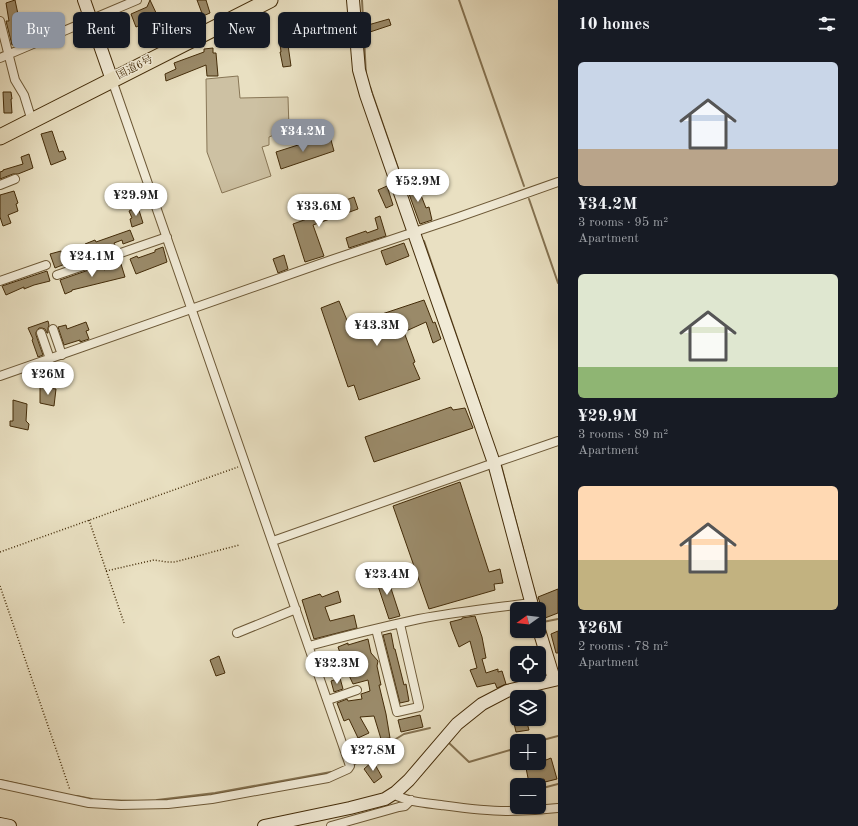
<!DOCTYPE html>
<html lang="en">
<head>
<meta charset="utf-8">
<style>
	:root { --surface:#171b24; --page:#242831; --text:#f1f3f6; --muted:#9ea1a6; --accent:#8c9099 }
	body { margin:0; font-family:"Old Standard TT","Noto Serif JP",serif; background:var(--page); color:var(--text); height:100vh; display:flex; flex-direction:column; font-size:15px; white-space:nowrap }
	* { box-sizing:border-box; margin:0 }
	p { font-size:13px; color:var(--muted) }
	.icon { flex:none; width:22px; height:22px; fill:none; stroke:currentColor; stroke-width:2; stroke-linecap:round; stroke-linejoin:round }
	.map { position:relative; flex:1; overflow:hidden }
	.panel { display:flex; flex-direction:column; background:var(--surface); width:300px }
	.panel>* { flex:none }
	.guide { position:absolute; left:12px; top:12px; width:380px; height:36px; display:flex; gap:8px }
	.needle { width:26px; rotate:255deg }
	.fabs { position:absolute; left:510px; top:602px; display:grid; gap:8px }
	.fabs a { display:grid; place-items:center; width:36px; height:36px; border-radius:6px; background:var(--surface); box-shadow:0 1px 3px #0004; font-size:20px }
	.price { position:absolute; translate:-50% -34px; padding:0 9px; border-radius:14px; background:#fff; color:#222; font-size:13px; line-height:26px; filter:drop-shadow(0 1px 2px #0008) }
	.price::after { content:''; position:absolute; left:50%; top:24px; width:12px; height:9px; margin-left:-6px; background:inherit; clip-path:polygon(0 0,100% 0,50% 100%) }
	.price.current { background:var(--accent); color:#fff }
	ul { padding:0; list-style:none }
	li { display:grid; align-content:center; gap:8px; height:212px; padding:0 20px }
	li span { display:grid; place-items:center; height:124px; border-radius:6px; color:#555 }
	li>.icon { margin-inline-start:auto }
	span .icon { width:72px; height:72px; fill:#fffc; stroke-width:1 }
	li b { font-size:17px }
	h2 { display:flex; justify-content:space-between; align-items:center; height:48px; padding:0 20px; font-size:17px }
	.tag { padding:0 14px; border-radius:6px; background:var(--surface); box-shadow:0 1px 3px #0004; font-size:14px; line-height:36px }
	.tag.current { background:var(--accent); color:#fff }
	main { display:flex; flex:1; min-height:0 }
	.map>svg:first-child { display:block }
	.green { fill:#cdc1a3; stroke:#887656 }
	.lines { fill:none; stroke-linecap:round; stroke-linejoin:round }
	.stream { stroke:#857352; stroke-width:2 }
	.building { fill:#9a8a69; stroke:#442c09 }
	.street-casing { stroke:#6d5937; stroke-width:10 }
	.secondary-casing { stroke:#442c09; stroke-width:14 }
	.highway-casing { stroke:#442c09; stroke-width:17 }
	.path { stroke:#442c09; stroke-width:1.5; stroke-dasharray:1 2; stroke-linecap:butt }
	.street { stroke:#f1ebd7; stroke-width:8 }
	.secondary { stroke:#f1ebd7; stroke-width:12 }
	.highway { stroke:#e9e0c2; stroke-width:15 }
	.labels { text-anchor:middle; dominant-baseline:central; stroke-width:3; stroke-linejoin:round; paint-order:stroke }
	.street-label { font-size:11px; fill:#442c09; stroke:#f1ebd7 }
</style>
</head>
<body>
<main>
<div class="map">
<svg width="558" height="826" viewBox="0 0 558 826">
	<rect width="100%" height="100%" fill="#e9e0c2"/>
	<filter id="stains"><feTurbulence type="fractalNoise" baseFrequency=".005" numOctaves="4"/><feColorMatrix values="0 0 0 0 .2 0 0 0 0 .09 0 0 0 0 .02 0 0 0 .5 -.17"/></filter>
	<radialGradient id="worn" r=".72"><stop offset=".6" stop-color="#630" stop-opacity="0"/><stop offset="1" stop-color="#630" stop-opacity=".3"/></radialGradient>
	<path class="green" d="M238,76L240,98L288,97L289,129L269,137V145L262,147L271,176L222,193L207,152L206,79Z"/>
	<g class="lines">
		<path class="stream" d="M362,0L366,75
			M459,0L524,186
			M370,87L399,171
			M529,199L558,283
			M424,241L487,425
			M501,465L527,564
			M533,587L543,622L558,619
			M539,741L558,736
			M449,743L469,762L517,748
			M355,764L404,734L430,728
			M0,780L27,786
			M539,789L558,784
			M77,796L92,799
			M97,800L138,801
			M157,800L215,793L331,772"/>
	</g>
	<path class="building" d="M15,0L19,19L38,16L41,32L35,34L18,20L20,35H19L20,43L12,45L6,21H9L6,3Z
		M150,0L158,17L136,27L131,14L147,7Z
		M197,0H206L210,13L203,16Z
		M389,19L391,25L370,32L368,25Z
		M291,33L292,34L305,33L306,39L293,41V44L288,45L291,66L283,67L280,52H281L279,35Z
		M213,48V53H216L218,76H207L206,65L166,81L165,74L176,69L174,63L204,52V49Z
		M3,92H11L12,99H11L12,113H4Z
		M52,131L59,152L63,151L66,159L51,165L41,134Z
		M317,139L319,144L331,140L334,151L281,169L276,152Z
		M29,154L33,168L18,174H13L0,179V172L3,171V170L23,164L21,157Z
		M415,180L426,208L429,207L432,220L420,224L405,183Z
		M387,186L393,205L386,208L378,190Z
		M14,191L18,203L16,204L18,211L8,215L11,223L3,226L0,217V195Z
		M354,197L358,209L313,225L324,256L305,262L293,224L318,215L316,211Z
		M138,207L143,223L132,227L130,219L132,218L129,211Z
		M380,216L386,236L349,248L346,238L366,231L367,233L378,229L375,218Z
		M130,230L134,240L123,244L122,240L114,243L116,247L90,257L85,244L95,240L96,242Z
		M404,243L409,256L386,265L381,251Z
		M163,247L167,262L136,274L130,259L137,256L138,258L155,252V250Z
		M61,251L65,264L55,268L50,254Z
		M284,255L288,269L278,273L273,259Z
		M121,264L125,277L72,290V291L65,294L60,280L103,265L104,270Z
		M47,271L50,281L34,285L24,289V287L6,295L2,286Z
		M424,300L433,323L435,322L441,339L433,343L426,322L404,332L415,362L413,363L420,379L359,400L354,385L348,387L321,308L339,301L349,325Z
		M48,321L49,325L48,328V333H47L45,329L42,328H39L36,332V335L43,355L38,357L32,340L33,339L28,328Z
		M86,322L89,330L86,331L89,339L80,342V340L64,345L58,327L66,325L67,329Z
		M40,387L56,389L54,406L40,403Z
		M13,400L27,404L26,421L29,424L28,430L10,426V421H13Z
		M451,407L453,410L465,408L473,428L374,462L365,437Z
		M460,482L489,572L500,569L503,583L494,584L495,590L429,609L393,506Z
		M386,573L400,616L389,619L375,577Z
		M558,589V613L545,618L538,597Z
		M338,591L341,602L325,607L330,621L354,615L357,628L314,639L302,600L320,594L322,597Z
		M475,616L482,637L486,658L482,659L486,673L498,669V672L502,671L506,684L497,688L495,683L477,687L470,670L477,668L470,641L459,647L452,629L450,622L462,619V618Z
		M558,631V653H556L551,634Z
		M391,633L394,649H395L404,685L406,684L409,701L400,703L383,635Z
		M368,639L371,653L378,661L377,666L381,685H379L386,714L390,738L381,739L374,716L360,717L369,733L358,738L349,719L344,721L337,703L347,699L348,701L362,699L361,694L370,691L368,680L353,684L346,669L349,665V662L345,659H342L338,647L348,643V645Z
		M219,656L225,673L216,676L210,660Z
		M340,678L343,689L334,692L331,681Z
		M420,715L423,727L401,732L398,720Z
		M513,719H526L529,730L516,732Z
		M539,741H540L546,760L551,758L557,779L545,782L544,779L529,783L525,763H539Z
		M373,761L382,777L374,783L364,769Z"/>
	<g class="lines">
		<defs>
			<path id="street" d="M0,21L15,80L24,95L32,121
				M0,58L137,0
				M0,185L15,179
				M57,275L167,237
				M0,281L46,265
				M53,329L62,355
				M41,333L50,359
				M0,376L331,260L456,218L558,182
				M273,541L494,463L558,441
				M376,629L397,712L419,707L400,624
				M237,633L296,609
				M309,646C345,636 382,627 419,619C456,612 493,608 531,603
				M318,673L344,664
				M328,700L357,690
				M0,784L89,803L121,805L168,804L212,799L328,778L348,769L350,766L112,80
				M393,794C408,802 425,803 441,805C463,808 484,811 506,811C523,811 541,810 558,808
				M331,826L399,807L405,806L411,800"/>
			<path id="secondary" d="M84,0L112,80
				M353,0L359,70L366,95L494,463L533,609
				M539,630L554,679
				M0,824L10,826
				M264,826L350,808L385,799L396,792L409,780L457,724L482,704L507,691L558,679"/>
			<path id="highway" d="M0,137L270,0"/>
		</defs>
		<use href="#street" class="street-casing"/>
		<use href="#secondary" class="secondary-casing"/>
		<use href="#highway" class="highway-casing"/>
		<path class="path" d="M89,520L124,623
			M0,552L238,467
			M106,571L154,560L167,562H175L239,545
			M0,586L70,790"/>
		<use href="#street" class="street"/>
		<use href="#secondary" class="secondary"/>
		<use href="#highway" class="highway"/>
	</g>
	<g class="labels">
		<g class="street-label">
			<text transform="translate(135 68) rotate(-27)">国道6号</text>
		</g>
	</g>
	<rect width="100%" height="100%" filter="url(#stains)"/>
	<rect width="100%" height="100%" fill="url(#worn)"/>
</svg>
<div class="fabs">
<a><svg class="needle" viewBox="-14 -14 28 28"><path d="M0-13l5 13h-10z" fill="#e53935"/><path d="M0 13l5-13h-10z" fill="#9ea1a6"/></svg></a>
<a><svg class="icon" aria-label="locate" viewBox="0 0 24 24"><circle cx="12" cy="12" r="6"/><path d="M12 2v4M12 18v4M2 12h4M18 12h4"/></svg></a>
<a><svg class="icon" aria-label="layers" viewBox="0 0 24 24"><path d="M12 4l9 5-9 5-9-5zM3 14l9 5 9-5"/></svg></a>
<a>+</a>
<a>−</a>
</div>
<b class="price current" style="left:303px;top:153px">¥34.2M</b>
<b class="price" style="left:418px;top:203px">¥52.9M</b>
<b class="price" style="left:136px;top:217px">¥29.9M</b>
<b class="price" style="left:319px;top:228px">¥33.6M</b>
<b class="price" style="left:92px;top:278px">¥24.1M</b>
<b class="price" style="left:377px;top:347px">¥43.3M</b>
<b class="price" style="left:48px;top:396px">¥26M</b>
<b class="price" style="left:387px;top:596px">¥23.4M</b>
<b class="price" style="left:337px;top:685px">¥32.3M</b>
<b class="price" style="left:373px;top:772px">¥27.8M</b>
<div class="guide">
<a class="tag current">Buy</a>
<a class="tag">Rent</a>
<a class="tag">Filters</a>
<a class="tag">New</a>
<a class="tag">Apartment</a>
</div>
</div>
<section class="panel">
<h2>10 homes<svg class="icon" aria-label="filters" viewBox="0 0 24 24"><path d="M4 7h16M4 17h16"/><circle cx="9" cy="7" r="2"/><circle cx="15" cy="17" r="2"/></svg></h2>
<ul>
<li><span style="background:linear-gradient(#c9d6e8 70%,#b9a48a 0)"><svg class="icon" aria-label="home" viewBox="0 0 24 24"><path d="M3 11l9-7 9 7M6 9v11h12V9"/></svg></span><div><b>¥34.2M</b><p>3 rooms · 95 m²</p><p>Apartment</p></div></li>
<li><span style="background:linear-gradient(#dfe7d0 75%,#8fb573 0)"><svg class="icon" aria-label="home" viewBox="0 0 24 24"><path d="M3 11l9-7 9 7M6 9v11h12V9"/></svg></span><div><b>¥29.9M</b><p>3 rooms · 89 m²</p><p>Apartment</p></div></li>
<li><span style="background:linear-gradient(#ffd9b3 60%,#c2b280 0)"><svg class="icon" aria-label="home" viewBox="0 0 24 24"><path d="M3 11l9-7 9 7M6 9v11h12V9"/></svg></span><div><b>¥26M</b><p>2 rooms · 78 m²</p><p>Apartment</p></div></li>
</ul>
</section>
</main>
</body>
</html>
